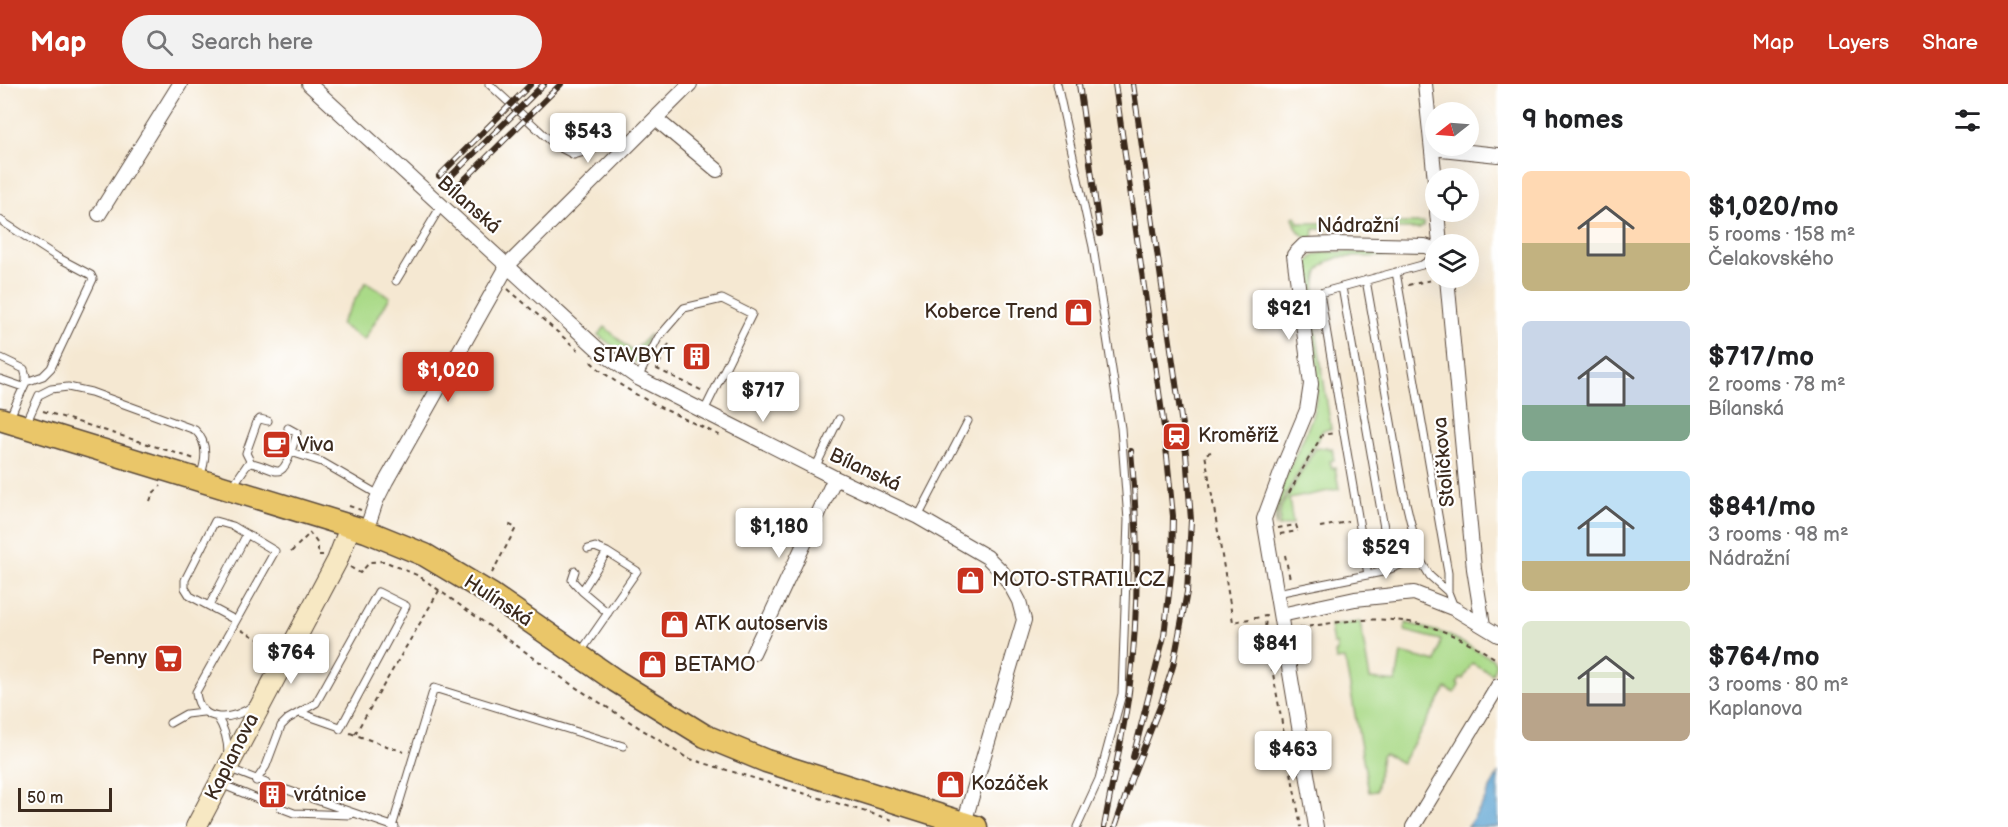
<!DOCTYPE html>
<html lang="en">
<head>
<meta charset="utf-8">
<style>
	:root { --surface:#fff; --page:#f2f2f2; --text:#202124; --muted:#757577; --accent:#c8321e }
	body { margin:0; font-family:"Balsamiq Sans",sans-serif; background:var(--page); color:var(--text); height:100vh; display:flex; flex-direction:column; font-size:22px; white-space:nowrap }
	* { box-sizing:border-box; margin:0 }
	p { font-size:20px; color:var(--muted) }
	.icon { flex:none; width:33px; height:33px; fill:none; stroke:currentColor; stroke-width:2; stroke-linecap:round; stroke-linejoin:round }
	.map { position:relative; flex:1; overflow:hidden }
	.drawer { display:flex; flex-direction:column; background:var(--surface); width:510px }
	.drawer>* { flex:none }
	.needle { width:39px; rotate:253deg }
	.fabs { position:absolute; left:1425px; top:18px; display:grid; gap:12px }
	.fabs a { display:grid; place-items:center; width:54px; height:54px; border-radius:50%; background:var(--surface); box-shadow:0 6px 24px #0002; font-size:30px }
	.scale { position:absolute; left:18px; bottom:15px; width:94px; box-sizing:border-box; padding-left:6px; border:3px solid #3b2a1e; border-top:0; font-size:16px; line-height:21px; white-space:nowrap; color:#3b2a1e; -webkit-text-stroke:4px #fff; paint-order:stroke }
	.price { position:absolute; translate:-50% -51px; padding:0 14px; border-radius:6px; background:#fff; color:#222; font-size:20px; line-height:39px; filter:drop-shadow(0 2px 3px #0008) }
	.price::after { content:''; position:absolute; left:50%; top:36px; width:18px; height:14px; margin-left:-9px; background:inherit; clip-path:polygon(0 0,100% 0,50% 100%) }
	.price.on { background:var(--accent); color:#fff }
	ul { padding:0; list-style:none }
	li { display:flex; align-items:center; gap:18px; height:150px; padding:0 24px }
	li span { display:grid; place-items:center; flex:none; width:168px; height:120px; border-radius:9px; color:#555 }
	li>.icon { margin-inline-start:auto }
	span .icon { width:72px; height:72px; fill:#fffc; stroke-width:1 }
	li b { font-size:26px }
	h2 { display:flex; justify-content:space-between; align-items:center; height:72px; padding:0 24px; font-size:26px }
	header { display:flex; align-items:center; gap:36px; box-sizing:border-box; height:84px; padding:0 30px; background:var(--accent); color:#fff }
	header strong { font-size:28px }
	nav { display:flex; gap:33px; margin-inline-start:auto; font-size:21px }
	.search { width:420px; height:54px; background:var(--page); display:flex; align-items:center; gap:15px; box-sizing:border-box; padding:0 21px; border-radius:33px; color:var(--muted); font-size:22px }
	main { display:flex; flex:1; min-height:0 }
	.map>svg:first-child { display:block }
	.green { fill:#aada88; stroke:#728253; stroke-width:1.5 }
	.water { fill:#5aa2d0; stroke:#4a6677; stroke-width:1.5 }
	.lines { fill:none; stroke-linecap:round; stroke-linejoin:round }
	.lane-casing { stroke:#574639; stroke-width:9 }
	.street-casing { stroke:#574639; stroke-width:16 }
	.secondary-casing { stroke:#574639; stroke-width:22 }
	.primary-casing { stroke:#574639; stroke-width:25 }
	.path { stroke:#574639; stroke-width:2; stroke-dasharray:4.5 4.5; stroke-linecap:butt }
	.lane { stroke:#fff; stroke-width:7 }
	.street { stroke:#fff; stroke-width:14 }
	.secondary { stroke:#f7e8c3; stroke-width:20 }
	.primary { stroke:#eac669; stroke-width:22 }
	.rail-casing { stroke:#3b2a1e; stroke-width:6 }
	.rail { stroke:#fff; stroke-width:4; stroke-dasharray:11; stroke-linecap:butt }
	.labels { text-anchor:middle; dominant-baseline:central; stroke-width:4.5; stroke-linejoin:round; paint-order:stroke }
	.street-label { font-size:20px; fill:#3b2a1e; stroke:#fff }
	.poi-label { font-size:20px; fill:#3b2a1e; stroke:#fff; text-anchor:start }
</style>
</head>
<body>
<header>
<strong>Map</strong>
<div class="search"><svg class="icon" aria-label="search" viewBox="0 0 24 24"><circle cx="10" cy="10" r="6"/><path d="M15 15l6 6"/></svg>Search here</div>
<nav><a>Map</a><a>Layers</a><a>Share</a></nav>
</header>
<main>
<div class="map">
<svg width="1498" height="743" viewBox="0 0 1498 743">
	<rect width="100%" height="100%" fill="#fff"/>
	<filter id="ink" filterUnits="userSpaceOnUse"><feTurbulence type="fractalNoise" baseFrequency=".0167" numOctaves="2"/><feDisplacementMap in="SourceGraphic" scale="12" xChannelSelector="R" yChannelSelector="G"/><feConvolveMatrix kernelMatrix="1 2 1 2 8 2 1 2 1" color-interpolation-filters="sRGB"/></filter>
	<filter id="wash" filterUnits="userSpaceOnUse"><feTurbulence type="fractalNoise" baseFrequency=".008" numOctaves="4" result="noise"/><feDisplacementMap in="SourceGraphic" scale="24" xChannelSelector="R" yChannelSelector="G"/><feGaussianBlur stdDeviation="1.35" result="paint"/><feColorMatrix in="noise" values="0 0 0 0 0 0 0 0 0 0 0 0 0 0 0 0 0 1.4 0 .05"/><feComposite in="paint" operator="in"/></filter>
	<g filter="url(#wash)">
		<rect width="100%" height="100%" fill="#f5e8d2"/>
		<path class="green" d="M1296,132L1298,139H1424V142L1419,145H1314L1313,155C1300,153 1296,145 1293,133Z
			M1326,168H1417V172L1339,173C1306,185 1321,199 1312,219L1331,345L1323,346L1279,422L1276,443C1272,401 1304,365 1314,326C1324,287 1308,229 1304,189C1308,176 1312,170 1326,168Z
			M366,198L390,213L364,256L340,240Z
			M605,243L633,268L650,250L636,279L598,251Z
			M1327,363L1328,365L1332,364L1334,376L1330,377L1332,384L1335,383L1339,405L1289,415L1293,440L1279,443L1281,423L1315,365Z
			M1360,538L1370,595L1396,598L1401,569L1436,578L1441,556L1405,547L1406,539L1446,550L1493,575L1496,580L1492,590L1472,579L1463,595L1461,594L1457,600L1459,601L1455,609L1446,604L1402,679L1385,670L1382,672L1376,707L1369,708L1345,575L1336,576L1335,569L1337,568L1336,560H1333L1330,542Z"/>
		<path class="water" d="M1498,689V743H1467L1480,725Z"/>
	</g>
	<g filter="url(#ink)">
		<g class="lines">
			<defs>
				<path id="lane" d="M489,0L555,61L574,71L591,66L608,56
					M1057,0L1093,163L1121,344L1128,436L1122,610L1099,695L1077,743
					M0,136L57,173L91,191L93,195L51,284L43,292L26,298
					M1396,188L1448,489V508L1454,523
					M1366,196L1403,406L1419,474L1430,492L1448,508
					M396,197L441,122
					M1342,203L1391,484
					M1,274L24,285L26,292V298L9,335
					M638,294L658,254L684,224L722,215L752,230L704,327
					M0,295L23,303
					M26,340L39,311L51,305L68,303L91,308L195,346C209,359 206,377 200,393
					M288,344L297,349L291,368
					M251,379L246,369L257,338L260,335L268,337
					M815,384L839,335
					M232,403L247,381L251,379C275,383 280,400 291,368L322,378L379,411
					M918,433L968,337
					M588,465L595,463L607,468
					M575,487L572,496L582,507
					M1368,491L1320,209L1422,181L1436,171
					M1277,509L1382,488L1419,474
					M209,522L247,450
					M235,536L190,512L185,504V496L215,437L233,442L275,467L196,608C199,641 234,637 254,621
					M580,569L637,487L607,468L582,507L608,529
					M300,629L340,643
					M217,633C225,645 228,656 228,670
					M170,639L186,630L203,628
					M228,684L266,699
					M256,697L266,682L281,642L288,635L316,619L378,508L406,522L340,645
					M221,700L260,716
					M287,706L395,743
					M281,724L294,729L350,731
					M392,743L434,604L623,662"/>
				<path id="street" d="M309,0L601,268L638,294L835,394L918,433L987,473L1002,488L1012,504L1019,517L1024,536L964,739
					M1425,0L1436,106
					M656,35L717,86
					M1432,64L1498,71
					M1437,128L1440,160
					M99,130L180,0
					M1447,194L1474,485L1483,541
					M366,447L376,417L386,397L508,181L690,0
					M1281,531L1355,515L1414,509L1455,525L1498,551
					M753,569L835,394
					M1316,743L1264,435L1284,381L1307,326L1311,300L1294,171L1304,161L1336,160L1425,162L1436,166
					M1413,743L1498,602"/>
				<path id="secondary" d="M196,743L337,477L350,443"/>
				<path id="primary" d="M0,335L366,447L425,471L492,511L616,597L705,652L766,677L976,743"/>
			</defs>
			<use href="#lane" class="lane-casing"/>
			<use href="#street" class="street-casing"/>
			<use href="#secondary" class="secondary-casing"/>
			<use href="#primary" class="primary-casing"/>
			<path class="path" d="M1408,201L1432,196
				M508,205L578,266
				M669,260L657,285L703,307
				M591,278C628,312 676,330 721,352
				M43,327L195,375
				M1211,368L1205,370L1233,538L1266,532L1265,546L1301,743
				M1289,409L1322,351L1334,349
				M150,417L153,409L161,402
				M349,422L361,426
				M1320,443L1348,438
				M1278,444L1296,441L1298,447H1299
				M309,448L318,460V471H323
				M1280,450L1298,447
				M291,468L310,449
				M1285,471L1290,495
				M350,483L360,489L370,478L384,477L419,492L572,601L687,674L896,737
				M492,489L516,444L506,439
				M1300,544C1382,530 1425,529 1496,575
				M241,546L270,561
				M350,649L404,668
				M355,650L440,505"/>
			<use href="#lane" class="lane"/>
			<use href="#street" class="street"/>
			<use href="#secondary" class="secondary"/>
			<use href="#primary" class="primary"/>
			<defs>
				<path id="rail" d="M1079,0L1100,150
					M1115,0L1164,343L1173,432L1172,483L1164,552L1133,673
					M439,92L531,0
					M445,98L544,0
					M454,106L561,0
					M1104,743C1112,698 1123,653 1129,608C1139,528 1139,447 1131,367
					M1115,743L1131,696L1161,620L1173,582L1187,508L1191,436L1186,369L1133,0"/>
			</defs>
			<use href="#rail" class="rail-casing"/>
			<use href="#rail" class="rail"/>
		</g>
	</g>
	<defs>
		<symbol id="shop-square" viewBox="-11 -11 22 22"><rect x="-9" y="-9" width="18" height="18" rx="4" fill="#c8321e" stroke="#fff"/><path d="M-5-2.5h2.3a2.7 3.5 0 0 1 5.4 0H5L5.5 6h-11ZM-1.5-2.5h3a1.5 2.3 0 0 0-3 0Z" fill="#fff"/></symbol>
		<symbol id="building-square" viewBox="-11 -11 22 22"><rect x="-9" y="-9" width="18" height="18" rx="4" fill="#c8321e" stroke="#fff"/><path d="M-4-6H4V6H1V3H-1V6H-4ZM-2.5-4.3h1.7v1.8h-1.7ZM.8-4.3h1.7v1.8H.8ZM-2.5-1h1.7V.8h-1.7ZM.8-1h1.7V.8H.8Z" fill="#fff"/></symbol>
		<symbol id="station-square" viewBox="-11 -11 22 22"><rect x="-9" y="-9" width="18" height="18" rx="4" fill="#c8321e" stroke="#fff"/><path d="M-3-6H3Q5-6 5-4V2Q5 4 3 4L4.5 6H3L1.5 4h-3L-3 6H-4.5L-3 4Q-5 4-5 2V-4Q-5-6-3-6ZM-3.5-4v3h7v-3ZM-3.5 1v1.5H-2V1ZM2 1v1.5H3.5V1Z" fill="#fff"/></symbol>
		<symbol id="cafe-square" viewBox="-11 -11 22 22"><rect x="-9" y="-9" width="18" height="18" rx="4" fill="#c8321e" stroke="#fff"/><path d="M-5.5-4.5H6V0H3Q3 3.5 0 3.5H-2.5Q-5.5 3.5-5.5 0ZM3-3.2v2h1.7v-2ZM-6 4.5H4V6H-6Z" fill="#fff"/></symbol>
		<symbol id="supermarket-square" viewBox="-11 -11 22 22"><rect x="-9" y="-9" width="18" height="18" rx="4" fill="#c8321e" stroke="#fff"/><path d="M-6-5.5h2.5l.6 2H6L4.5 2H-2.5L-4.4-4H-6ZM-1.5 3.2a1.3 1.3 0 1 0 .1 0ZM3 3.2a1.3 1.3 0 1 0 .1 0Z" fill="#fff"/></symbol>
	</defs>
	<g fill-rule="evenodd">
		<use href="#shop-square" x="1062" y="212" width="33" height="33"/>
		<use href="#building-square" x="680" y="256" width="33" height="33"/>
		<use href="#station-square" x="1160" y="336" width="33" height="33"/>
		<use href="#cafe-square" x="260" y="344" width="33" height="33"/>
		<use href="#shop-square" x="954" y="480" width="33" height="33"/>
		<use href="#shop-square" x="658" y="524" width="33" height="33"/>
		<use href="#supermarket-square" x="152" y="558" width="33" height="33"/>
		<use href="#shop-square" x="636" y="564" width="33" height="33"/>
		<use href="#shop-square" x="934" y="684" width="33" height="33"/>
		<use href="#building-square" x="256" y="694" width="33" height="33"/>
	</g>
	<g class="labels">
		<g class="street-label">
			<text transform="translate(469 121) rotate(41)">Bílanská</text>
			<text x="1358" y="142">Nádražní</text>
			<text transform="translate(1444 378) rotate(-95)">Stoličkova</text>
			<text transform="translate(865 386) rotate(25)">Bílanská</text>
			<text transform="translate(498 517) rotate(33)">Hulínská</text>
			<text transform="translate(232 673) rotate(-63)">Kaplanova</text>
		</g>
		<g class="poi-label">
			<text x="1058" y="228" text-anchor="end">Koberce Trend</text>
			<text x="675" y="272" text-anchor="end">STAVBYT</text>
			<text x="1198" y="352">Kroměříž</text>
			<text x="297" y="361">Viva</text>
			<text x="992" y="496">MOTO-STRATIL.CZ</text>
			<text x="695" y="540">ATK autoservis</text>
			<text x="147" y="574" text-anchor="end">Penny</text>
			<text x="674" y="581">BETAMO</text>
			<text x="971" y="700">Kozáček</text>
			<text x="294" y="711">vrátnice</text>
		</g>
	</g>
</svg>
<div class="fabs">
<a><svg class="needle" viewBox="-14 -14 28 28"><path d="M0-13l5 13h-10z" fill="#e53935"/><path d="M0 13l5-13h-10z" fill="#757577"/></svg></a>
<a><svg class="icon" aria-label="locate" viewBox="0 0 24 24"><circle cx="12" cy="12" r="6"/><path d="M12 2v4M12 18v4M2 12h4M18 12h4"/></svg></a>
<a><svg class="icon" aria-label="layers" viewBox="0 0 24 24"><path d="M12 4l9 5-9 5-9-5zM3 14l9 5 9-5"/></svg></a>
</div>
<div class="scale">50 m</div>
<b class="price" style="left:588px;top:80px">$543</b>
<b class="price" style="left:1289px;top:257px">$921</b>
<b class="price on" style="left:448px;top:319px">$1,020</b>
<b class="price" style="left:763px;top:339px">$717</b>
<b class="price" style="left:779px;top:475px">$1,180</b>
<b class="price" style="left:1386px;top:496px">$529</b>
<b class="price" style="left:1275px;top:592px">$841</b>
<b class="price" style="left:291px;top:601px">$764</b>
<b class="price" style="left:1293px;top:698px">$463</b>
</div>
<section class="drawer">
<h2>9 homes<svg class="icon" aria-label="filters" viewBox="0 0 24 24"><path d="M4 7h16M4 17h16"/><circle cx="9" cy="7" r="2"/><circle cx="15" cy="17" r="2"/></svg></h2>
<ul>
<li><span style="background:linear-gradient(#ffd9b3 60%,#c2b280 0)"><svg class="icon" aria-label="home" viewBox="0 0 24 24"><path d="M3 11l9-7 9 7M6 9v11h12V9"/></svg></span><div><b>$1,020/mo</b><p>5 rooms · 158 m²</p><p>Čelakovského</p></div></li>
<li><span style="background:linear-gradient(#c9d6e8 70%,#7fa58c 0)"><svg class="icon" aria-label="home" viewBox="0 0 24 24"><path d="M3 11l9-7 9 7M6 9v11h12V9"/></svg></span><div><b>$717/mo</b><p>2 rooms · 78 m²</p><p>Bílanská</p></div></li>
<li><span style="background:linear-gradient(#bfe0f5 75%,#c2b280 0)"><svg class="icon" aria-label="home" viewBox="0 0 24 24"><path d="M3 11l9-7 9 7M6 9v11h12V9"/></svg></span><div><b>$841/mo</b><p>3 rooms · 98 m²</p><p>Nádražní</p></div></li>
<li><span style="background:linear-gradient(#dfe7d0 60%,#b9a48a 0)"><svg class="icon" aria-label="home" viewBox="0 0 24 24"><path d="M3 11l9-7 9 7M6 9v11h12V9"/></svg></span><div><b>$764/mo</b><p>3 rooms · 80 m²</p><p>Kaplanova</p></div></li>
</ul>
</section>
</main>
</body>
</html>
